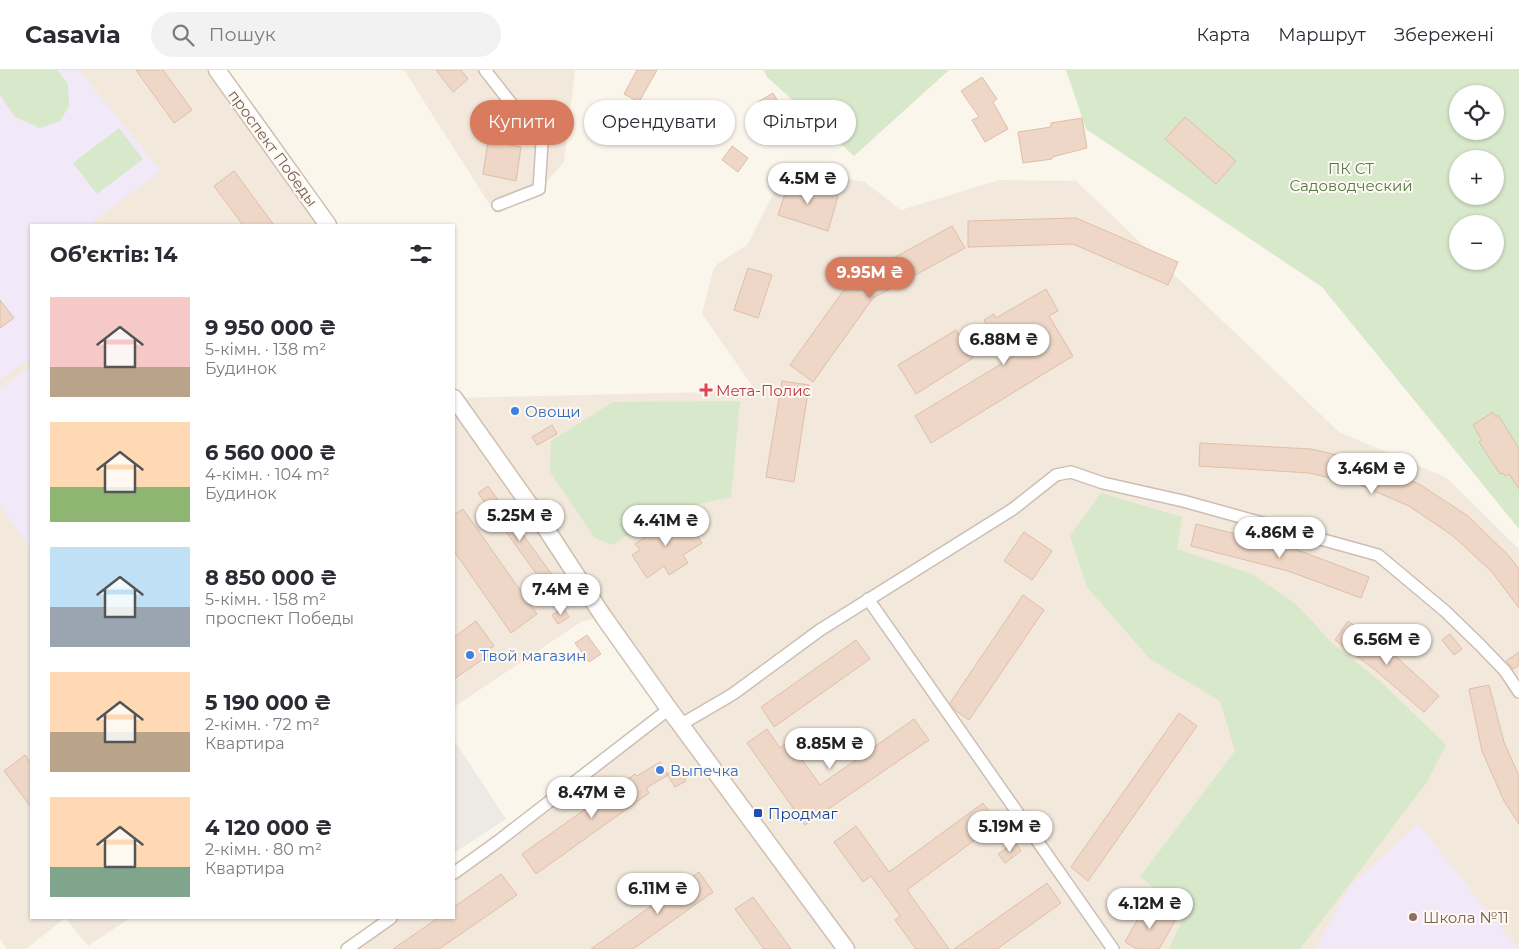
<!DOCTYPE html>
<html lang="uk">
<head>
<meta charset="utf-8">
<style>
	:root { --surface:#fff; --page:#f2f2f3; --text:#2b2b33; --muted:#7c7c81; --line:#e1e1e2; --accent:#d87b5e }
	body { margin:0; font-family:Montserrat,sans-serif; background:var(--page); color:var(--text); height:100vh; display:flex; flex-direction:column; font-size:19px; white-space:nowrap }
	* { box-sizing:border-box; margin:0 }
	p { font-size:16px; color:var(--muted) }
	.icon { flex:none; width:28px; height:28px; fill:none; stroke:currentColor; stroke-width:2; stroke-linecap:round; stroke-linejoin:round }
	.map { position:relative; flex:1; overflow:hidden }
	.details { position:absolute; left:30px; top:154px; width:425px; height:695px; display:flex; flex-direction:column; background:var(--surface); border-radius:0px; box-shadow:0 1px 4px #0004 }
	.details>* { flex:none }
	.hud { position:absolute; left:470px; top:30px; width:475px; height:45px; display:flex; gap:10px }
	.fabs { position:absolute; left:1449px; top:15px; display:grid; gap:10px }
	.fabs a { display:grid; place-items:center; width:55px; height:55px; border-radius:50%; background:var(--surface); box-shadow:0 1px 4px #0004; font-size:25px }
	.price { position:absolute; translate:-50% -42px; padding:0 11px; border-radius:18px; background:#fff; color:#222; font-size:16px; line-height:32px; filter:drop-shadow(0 1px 2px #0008) }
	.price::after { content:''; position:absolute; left:50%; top:30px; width:15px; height:11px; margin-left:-8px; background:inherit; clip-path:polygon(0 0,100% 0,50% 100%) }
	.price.current { background:var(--accent); color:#fff }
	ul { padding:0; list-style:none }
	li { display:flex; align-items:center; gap:15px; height:125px; padding:0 20px }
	li span { display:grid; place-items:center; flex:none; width:140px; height:100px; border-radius:0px; color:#555 }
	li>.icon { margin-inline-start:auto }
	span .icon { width:60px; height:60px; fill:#fffc; stroke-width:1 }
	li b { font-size:21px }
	h2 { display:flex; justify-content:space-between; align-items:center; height:60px; padding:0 20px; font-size:21px }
	.chip { padding:0 18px; border-radius:22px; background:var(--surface); box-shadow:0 1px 4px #0004; font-size:18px; line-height:45px }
	.chip.current { background:var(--accent); color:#fff }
	header { display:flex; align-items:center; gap:30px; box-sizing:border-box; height:70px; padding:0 25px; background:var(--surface); border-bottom:1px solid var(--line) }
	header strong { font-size:24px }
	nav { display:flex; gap:28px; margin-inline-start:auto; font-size:18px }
	.search { width:350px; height:45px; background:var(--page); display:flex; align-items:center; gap:12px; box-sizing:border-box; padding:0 18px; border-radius:28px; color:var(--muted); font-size:19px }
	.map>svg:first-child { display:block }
	.residential { fill:#f2e8db }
	.industrial { fill:#ede9e4 }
	.education { fill:#f2e9f8 }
	.green { fill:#d7e8cb; fill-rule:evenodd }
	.building { fill:#eed7c6; stroke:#dfbea8 }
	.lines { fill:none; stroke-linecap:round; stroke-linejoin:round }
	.street-casing { stroke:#cdbeb3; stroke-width:14 }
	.secondary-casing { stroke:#cfbfb0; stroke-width:19 }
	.street { stroke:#fff; stroke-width:11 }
	.secondary { stroke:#fff; stroke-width:16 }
	.health-dot { fill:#e0444e; stroke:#fef9f3; stroke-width:2 }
	.shop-dot { fill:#3f7fe0; stroke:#fef9f3; stroke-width:2 }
	.transit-dot { fill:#1a4fb4; stroke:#fef9f3; stroke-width:2 }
	.education-dot { fill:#8d6e63; stroke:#fef9f3; stroke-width:2 }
	.labels { text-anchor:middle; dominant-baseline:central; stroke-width:4; stroke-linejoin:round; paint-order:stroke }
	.street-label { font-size:15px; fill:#755e51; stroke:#fef9f3 }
	.park-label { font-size:15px; fill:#57794a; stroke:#fef9f3 }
	.health-label { font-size:15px; fill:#be3a42; stroke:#fef9f3; text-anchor:start }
	.shop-label { font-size:15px; fill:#366cbe; stroke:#fef9f3; text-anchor:start }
	.transit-label { font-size:15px; fill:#164399; stroke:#fef9f3; text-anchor:start }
	.education-label { font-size:15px; fill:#785e54; stroke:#fef9f3; text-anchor:start }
</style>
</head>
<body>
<header>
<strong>Casavia</strong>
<div class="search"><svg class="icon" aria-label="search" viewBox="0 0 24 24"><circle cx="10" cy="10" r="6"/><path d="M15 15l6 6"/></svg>Пошук</div>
<nav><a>Карта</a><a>Маршрут</a><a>Збережені</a></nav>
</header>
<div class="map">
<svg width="1519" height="879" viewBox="0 0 1519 879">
	<rect width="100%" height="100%" fill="#fbf6ec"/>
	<path class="residential" d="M0,0H209L325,155H31V848H130L88,876L65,848L26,879H7L0,869Z
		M404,0H575L564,92L532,129L495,143Z
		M793,100L865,112L901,140L999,110L1076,111L1339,362L1447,408L1519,479V879H347L391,848H454V803L669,639L603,546L581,552L454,637V328L756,321L702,244L713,201L717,194L747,175L785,101Z"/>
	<path class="industrial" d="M454,670L506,749L454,783Z"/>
	<path class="education" d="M0,0H79L161,101L96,149L92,155H31V288L0,310Z
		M31,297V478L0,436V318Z
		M1418,754L1518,879H1315L1351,815Z"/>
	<path class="green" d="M0,0H57L68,14L69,36L60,51L40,58L15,47L0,25Z
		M764,0H949L854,86L767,7Z
		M1066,0H1519V459L1322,217L1086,59ZM1458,24H1495V61H1458ZM1458,89H1495V126H1458ZM1458,154H1495V191H1458Z
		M119,58L143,89L97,124L73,93Z
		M740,331L731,427L663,442L612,475L595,468L550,402L551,371L613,332Z
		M1101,423L1182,447L1177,479L1252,504L1296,534L1333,574L1380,611L1446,675L1427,712L1303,875L1299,879H1169L1186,842L1140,807L1235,681L1220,631L1150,589L1087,517L1070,466Z"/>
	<path class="building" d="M136,0H163L192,40L174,53Z
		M436,0H461L468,9L453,22Z
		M637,0H657L639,32L624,24Z
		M982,7L997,29L993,32L1008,59L985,72L972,50L979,47L961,21Z
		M773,23L783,40L769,49L758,32Z
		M1185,47L1236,91L1216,114L1165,69Z
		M1082,48L1087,78L1052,87V89L1023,93L1018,62L1051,57V53Z
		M488,71L521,77L516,111L483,104Z
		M732,76L748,88L738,102L722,90Z
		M234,101L274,155H243L214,116Z
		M790,109L838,126L828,161L778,145Z
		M1076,148L1178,192L1168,215L1073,174L968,177V151Z
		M952,156L965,178L873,228L813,312L790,295L848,214L858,221L870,211L866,203Z
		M748,198L772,205L758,248L734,240Z
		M1046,219L1058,241L1049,246L1073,286L931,373L915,346L1016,285L1003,262L993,267L984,250L994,244L996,248Z
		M0,230L14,248L0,258Z
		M956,260L973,288L916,324L898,295Z
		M782,311L809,315L794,412L766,407Z
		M1493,342L1496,347L1498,345L1519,378V419L1509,404L1505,406L1503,403L1500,404L1479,372L1482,370L1473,355Z
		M552,355L557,364L537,375L532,367Z
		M1200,373L1311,379L1367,392L1419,414L1468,446L1509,486L1519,499V538L1492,502L1464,476L1453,466L1409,436L1360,415L1309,403L1199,396Z
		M488,416L563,520L553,527L478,423Z
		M463,439L537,544L511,563L454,481V445Z
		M686,448L702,473L683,485L688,493L669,505L664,496L647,508L632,485L640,480L635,474L645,467L642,462L660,450L664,456L673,450L677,454Z
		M1196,454L1295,479L1369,507L1361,528L1288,501L1191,476Z
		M1024,462L1052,481L1032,510L1004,491Z
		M1023,525L1044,540L969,650L956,641L950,633Z
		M564,538L569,547L558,554L552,545Z
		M476,551L494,576L486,581L489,585L454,609V567Z
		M1348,551L1391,582L1439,626L1424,642L1374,599L1335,570Z
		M1450,564L1462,579L1454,585L1442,570Z
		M587,565L601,584L589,592L575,573Z
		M856,570L870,589L774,657L761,637Z
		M1519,582V595L1513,599L1506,591Z
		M1489,615L1504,672L1519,706V754L1504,731L1482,681L1469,619Z
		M1179,643L1197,656L1088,811L1071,797Z
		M914,649L929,670L805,755L747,673L767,659L780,678L789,671L820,715Z
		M25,685L31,694V737L4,701Z
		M660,692L668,705L646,718L649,723L536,804L522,784L635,704L637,706Z
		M678,697L686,711L675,717L667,704Z
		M983,733L998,753L907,820L949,879H916L895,850L900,846L871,806L863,812L834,772L856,756L889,802Z
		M1015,772L1021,781L1005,793L998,784Z
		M699,802L713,822L633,879H591Z
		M501,804L517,825L439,879H393L438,848H454V837Z
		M1047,813L1061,833L997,879H954Z
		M753,827L791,879H764L735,839Z
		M1146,834L1175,851L1159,879H1137L1125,872Z"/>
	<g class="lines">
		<defs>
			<path id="street" d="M485,0L542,73L539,119L498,135
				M868,529L1113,879
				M680,655L733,624L820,560L1013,439L1056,405L1071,402L1103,413L1183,431L1378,485L1445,541L1480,575L1505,601L1519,622
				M454,803L497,772L669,639
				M347,879L391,848"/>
			<path id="secondary" d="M217,0L328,155
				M454,328L541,451L603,546L669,639L846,879"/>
		</defs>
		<use href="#street" class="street-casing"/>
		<use href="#secondary" class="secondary-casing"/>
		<use href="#street" class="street"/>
		<use href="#secondary" class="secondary"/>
	</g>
	<path class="health-dot" d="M703.5 312.5h5v5h5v5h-5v5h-5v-5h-5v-5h5z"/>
	<g class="shop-dot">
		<circle cx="515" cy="341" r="5"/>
		<circle cx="470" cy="585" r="5"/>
		<circle cx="660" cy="700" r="5"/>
	</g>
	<rect class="transit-dot" x="753" y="738" width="10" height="10" rx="2.5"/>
	<circle class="education-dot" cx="1413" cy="847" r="5"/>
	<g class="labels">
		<g class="street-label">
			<text transform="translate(273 78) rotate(54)">проспект Победы</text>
		</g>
		<g class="park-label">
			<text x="1351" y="98">ПК СТ<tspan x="1351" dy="17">Садоводческий</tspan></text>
		</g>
		<g class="health-label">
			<text x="716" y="320">Мета-Полис</text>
		</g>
		<g class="shop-label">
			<text x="525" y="341">Овощи</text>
			<text x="480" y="585">Твой магазин</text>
			<text x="670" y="700">Выпечка</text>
		</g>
		<g class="transit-label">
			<text x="768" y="743">Продмаг</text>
		</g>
		<g class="education-label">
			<text x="1423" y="847">Школа №11</text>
		</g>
	</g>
</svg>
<div class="fabs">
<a><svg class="icon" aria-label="locate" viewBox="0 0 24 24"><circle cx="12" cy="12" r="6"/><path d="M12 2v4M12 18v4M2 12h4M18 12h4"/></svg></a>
<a>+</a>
<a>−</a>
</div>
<b class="price" style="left:808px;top:135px">4.5M ₴</b>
<b class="price current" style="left:870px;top:229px">9.95M ₴</b>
<b class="price" style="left:1004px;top:296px">6.88M ₴</b>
<b class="price" style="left:1372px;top:425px">3.46M ₴</b>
<b class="price" style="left:520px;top:472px">5.25M ₴</b>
<b class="price" style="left:666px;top:477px">4.41M ₴</b>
<b class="price" style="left:1280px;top:489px">4.86M ₴</b>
<b class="price" style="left:561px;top:546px">7.4M ₴</b>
<b class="price" style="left:1387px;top:596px">6.56M ₴</b>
<b class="price" style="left:830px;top:700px">8.85M ₴</b>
<b class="price" style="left:592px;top:749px">8.47M ₴</b>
<b class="price" style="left:1010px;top:783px">5.19M ₴</b>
<b class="price" style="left:658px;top:845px">6.11M ₴</b>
<b class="price" style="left:1150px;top:860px">4.12M ₴</b>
<div class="hud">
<a class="chip current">Купити</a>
<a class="chip">Орендувати</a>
<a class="chip">Фільтри</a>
</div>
<section class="details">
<h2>Об’єктів: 14<svg class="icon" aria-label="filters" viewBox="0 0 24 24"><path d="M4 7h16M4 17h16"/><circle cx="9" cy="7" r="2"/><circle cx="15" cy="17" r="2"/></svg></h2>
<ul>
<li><span style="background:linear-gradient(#f6c9c9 70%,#b9a48a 0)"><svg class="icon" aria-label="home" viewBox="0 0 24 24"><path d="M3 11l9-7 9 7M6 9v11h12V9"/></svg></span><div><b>9 950 000 ₴</b><p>5-кімн. · 138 m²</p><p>Будинок</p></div></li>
<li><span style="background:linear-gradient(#ffd9b3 65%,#8fb573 0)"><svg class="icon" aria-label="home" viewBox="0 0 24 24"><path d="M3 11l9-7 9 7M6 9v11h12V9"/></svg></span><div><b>6 560 000 ₴</b><p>4-кімн. · 104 m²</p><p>Будинок</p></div></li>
<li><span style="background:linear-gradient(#bfe0f5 60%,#9aa5b1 0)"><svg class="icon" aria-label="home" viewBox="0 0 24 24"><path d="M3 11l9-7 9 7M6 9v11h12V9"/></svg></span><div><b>8 850 000 ₴</b><p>5-кімн. · 158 m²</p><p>проспект Победы</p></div></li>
<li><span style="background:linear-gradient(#ffd9b3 60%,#b9a48a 0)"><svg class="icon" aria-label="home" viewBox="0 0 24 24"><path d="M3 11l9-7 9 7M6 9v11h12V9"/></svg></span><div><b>5 190 000 ₴</b><p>2-кімн. · 72 m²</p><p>Квартира</p></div></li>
<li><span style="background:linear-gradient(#ffd9b3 70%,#7fa58c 0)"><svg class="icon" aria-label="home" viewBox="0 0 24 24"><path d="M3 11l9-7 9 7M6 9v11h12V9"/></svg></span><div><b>4 120 000 ₴</b><p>2-кімн. · 80 m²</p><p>Квартира</p></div></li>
</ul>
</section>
</div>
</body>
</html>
